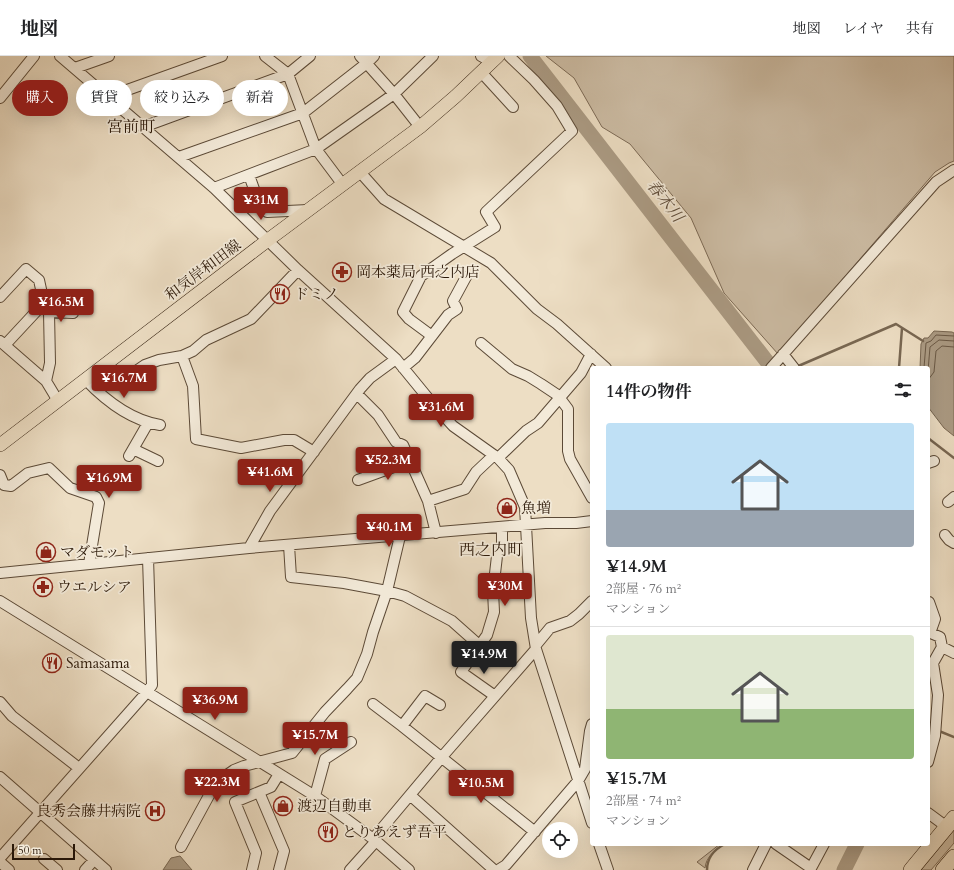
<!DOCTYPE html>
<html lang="ja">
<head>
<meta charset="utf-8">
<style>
	:root { --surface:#fff; --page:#f6f6f6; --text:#202124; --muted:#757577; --line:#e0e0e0; --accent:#8f2418 }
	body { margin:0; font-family:Cardo,"Noto Serif JP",serif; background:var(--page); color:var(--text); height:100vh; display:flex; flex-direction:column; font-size:15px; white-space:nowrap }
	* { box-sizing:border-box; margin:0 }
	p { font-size:13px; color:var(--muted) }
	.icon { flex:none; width:22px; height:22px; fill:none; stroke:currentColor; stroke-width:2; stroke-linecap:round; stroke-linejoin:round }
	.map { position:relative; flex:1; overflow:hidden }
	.side { position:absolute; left:590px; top:310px; width:340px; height:480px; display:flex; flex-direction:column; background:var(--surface); border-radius:4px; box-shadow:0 4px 16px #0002 }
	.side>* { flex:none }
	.banner { position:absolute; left:12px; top:24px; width:380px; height:36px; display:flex; gap:8px }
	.controls { position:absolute; left:542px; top:766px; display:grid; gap:8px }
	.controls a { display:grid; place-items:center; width:36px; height:36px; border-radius:50%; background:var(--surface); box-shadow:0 4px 16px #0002; font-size:20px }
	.scale { position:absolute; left:12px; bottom:10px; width:63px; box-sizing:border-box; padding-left:4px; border:2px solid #2b1808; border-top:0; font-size:11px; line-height:14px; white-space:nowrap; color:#2b1808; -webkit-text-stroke:3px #f3ead9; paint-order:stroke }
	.price { position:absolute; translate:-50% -34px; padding:0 9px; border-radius:4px; background:var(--accent); color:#fff; font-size:13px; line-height:26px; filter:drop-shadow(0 1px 2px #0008) }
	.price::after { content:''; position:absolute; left:50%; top:24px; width:12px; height:9px; margin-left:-6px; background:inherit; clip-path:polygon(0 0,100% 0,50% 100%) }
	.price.active { background:#222; color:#fff }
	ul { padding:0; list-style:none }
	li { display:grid; align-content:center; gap:8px; height:212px; padding:0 16px }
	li+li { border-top:1px solid var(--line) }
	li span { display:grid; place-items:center; height:124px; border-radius:4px; color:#555 }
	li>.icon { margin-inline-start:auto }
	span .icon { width:72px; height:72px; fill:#fffc; stroke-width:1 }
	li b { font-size:17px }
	h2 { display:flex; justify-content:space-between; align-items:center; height:48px; padding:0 16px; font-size:17px }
	.pill { padding:0 14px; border-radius:18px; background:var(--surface); box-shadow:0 4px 16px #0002; font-size:14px; line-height:36px }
	.pill.active { background:var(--accent); color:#fff }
	header { display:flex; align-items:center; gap:24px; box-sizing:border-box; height:56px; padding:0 20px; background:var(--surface); border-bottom:1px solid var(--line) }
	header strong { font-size:19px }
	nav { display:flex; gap:22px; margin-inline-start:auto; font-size:14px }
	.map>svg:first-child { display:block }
	.green { fill:#ccbca4; stroke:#7c6a56 }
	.water { fill:#ab9b84; stroke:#786752 }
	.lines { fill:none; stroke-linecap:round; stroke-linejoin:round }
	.shore { stroke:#6b5a46; stroke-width:1 }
	.stream { stroke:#786752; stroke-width:2.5 }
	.river { stroke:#ab9b84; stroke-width:15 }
	.minor-casing { stroke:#5c4a37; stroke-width:12 }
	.major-casing { stroke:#2b1808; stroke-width:14 }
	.highway-casing { stroke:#2b1808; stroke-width:16 }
	.minor { stroke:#f3ead9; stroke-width:10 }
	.major { stroke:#eddec4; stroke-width:13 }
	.highway { stroke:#eddec4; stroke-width:15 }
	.labels { text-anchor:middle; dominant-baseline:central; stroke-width:3.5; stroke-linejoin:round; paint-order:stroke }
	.street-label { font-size:15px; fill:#2b1808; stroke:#f3ead9 }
	.poi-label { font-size:15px; fill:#2b1808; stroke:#f3ead9; text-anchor:start }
	.neighbourhood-label { font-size:16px; fill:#2b1808; stroke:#f3ead9 }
	.water-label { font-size:16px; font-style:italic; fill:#5e4c3a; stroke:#f3ead9 }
</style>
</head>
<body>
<header>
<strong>地図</strong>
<nav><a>地図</a><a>レイヤ</a><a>共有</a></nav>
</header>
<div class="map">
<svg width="954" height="814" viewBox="0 0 954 814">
	<rect width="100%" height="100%" fill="#eddec4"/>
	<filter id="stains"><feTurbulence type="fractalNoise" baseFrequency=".005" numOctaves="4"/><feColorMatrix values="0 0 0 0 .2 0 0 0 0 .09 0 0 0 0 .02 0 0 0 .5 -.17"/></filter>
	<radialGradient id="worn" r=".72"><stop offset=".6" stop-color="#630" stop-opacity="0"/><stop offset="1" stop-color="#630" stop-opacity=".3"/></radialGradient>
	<path class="green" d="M546,0H954V105L949,107L935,116L778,298L724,237L691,162L630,88L602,71L574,22Z
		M954,774V787L931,814H921Z
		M720,788H723C715,794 706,801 705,812L697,806Z"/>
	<path class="water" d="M934,275L952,276L954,277V380L944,372L928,351V312H920L921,288L924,282H928Z
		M180,800L192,814H163L171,802Z"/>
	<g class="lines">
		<path class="shore" d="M924,312L926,287L931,285L936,279L954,280
			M928,315L930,291L939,284L954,285
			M928,324L934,316L936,295L942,290L954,291"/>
		<path class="stream" d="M796,311L896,268L923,285
			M899,312L902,272
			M928,382L954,402
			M939,675L954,681
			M707,814C707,802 715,793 725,788"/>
		<path class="river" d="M530,0L772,312
			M844,814L857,788"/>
		<defs>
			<path id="minor" d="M60,0L214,132L298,214L396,303L432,347L453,370L498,402L509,414L525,451L531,562L536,593L592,767
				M265,0L288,18L316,93L343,129
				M360,0L394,38L420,71
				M481,0L492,6
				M75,12L109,0
				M481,16L513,51
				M0,42L34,0
				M110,43L116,38L222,0
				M143,71L288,18L310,0
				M179,101L303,57L367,7L374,0
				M360,116L384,143L491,207L537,253L557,268L606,312
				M249,119L259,147L267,156L308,154
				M214,132L316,93L394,38L433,0
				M0,241L26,213L39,224L44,247L49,256L50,307L46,325
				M49,256L73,257
				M432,280L409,263L403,256L421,220L452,198L495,171L486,156L572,75L557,50L534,24L509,0
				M0,285L46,325L58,345
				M481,287L512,313L528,320L541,328L556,338L562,345L568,353V395L570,403L592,442
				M5,289L44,247
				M783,298L794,312
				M182,300L193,330L196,383L241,392L284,384H294L314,396
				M403,312L415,302L448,259L457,253L453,245L466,221
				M771,312L936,126L954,114
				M86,324C106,345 130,364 160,369
				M87,325H116L126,322L145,309L159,304L182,300L193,295L206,284L251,263L298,214
				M357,338L378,359L396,386L403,389L428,445L436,477
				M133,393L158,405
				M129,400L148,367
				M498,402L526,375L538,367L581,317L591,298
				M928,407L934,405
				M0,419L4,429L11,430L28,417L49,412L70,432L96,441L99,447L89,508
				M358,424L410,405
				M428,445L465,433L476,416L494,399
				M948,446L954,441
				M945,479L949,484L954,487
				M289,489L291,521L344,527L387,535L405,540L452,565L479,589
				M249,492L270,455L360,333L370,322L396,303
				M0,517L249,492L545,467H576L592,465
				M493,535L529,530
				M0,545L315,740L376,785L409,814
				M929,546L935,563L930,577
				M928,576L940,581L942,591L933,607L938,639L935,680L928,706
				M536,589L550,572L570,565L579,558L592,545
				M942,591L954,597
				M495,640L461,616L487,579L494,556L493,535L497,500L502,489V471
				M0,646L12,660L79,712
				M373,648L402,670L535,776
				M402,670L425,640L440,649
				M0,721L106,814
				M259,736L284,795L279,814
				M410,739L494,814
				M315,740L325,703L351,686
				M928,757L947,771
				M373,783L441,702L536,593
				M599,788L608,814
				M776,788L811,812
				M181,791L212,734L221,723L234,714L244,710L292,697L325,656L347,633L357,622L367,598L373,576L387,535L400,480
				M0,802L147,636L152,629L148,502
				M44,803L57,814
				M0,806L9,814
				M85,814L94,804
				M252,814L256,797L235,746L271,731L279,718
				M350,814L376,785
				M498,814L506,809L578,725L585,713L590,675L592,668
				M753,814L766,788
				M810,814L824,788"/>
			<path id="major" d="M0,389L268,184L420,71L456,40L498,0"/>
			<path id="highway" d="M911,814L954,762
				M943,814L954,801"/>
		</defs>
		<use href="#minor" class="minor-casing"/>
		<use href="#major" class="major-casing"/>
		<use href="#highway" class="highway-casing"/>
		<use href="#minor" class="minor"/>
		<use href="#major" class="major"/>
		<use href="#highway" class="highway"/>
	</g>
	<defs>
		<symbol id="pharmacy-ring" viewBox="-11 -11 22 22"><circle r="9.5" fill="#f3ead9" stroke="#8f2418" stroke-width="1.5"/><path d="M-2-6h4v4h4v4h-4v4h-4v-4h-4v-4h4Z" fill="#8f2418"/></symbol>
		<symbol id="restaurant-ring" viewBox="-11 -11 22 22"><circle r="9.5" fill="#f3ead9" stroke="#8f2418" stroke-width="1.5"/><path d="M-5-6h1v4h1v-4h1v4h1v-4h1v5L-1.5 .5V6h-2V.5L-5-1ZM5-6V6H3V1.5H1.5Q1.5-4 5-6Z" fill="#8f2418"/></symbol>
		<symbol id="shop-ring" viewBox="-11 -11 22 22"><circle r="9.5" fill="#f3ead9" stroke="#8f2418" stroke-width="1.5"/><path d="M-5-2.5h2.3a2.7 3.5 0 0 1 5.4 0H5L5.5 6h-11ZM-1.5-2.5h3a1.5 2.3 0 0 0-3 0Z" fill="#8f2418"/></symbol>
		<symbol id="hospital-ring" viewBox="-11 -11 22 22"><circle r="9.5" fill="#f3ead9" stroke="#8f2418" stroke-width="1.5"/><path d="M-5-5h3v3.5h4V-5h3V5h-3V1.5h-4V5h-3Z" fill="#8f2418"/></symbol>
	</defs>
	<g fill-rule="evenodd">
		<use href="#pharmacy-ring" x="331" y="205" width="22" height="22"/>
		<use href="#restaurant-ring" x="269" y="227" width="22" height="22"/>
		<use href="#shop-ring" x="496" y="441" width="22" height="22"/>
		<use href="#shop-ring" x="35" y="485" width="22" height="22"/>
		<use href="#pharmacy-ring" x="32" y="520" width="22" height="22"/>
		<use href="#restaurant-ring" x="41" y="596" width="22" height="22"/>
		<use href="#shop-ring" x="272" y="739" width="22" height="22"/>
		<use href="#hospital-ring" x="144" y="744" width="22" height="22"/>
		<use href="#restaurant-ring" x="317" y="765" width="22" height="22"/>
	</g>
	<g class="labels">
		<g class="street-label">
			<text transform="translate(203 214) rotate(-37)">和気岸和田線</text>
		</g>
		<g class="poi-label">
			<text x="356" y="216">岡本薬局 西之内店</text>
			<text x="294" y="238">ドミノ</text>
			<text x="521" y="452">魚増</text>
			<text x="60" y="496">マダモット</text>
			<text x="57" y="531">ウエルシア</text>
			<text x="66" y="607">Samasama</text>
			<text x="297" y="750">渡辺自動車</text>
			<text x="141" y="755" text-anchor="end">良秀会藤井病院</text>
			<text x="342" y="776">とりあえず吾平</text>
		</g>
		<g class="neighbourhood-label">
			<text x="131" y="71">宮前町</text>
			<text x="491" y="494">西之内町</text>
		</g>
		<g class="water-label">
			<text transform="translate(665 145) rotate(52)">春木川</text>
		</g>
	</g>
	<rect width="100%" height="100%" filter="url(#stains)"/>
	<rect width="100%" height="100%" fill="url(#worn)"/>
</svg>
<div class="controls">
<a><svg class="icon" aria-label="locate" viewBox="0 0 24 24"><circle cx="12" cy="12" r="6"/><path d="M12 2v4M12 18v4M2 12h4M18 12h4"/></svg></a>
</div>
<div class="scale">50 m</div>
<b class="price" style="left:261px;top:165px">¥31M</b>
<b class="price" style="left:61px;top:267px">¥16.5M</b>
<b class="price" style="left:124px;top:343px">¥16.7M</b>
<b class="price" style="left:441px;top:372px">¥31.6M</b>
<b class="price" style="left:388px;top:425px">¥52.3M</b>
<b class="price" style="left:270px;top:437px">¥41.6M</b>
<b class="price" style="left:109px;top:443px">¥16.9M</b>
<b class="price" style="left:389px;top:492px">¥40.1M</b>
<b class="price" style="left:505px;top:551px">¥30M</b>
<b class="price active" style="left:484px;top:619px">¥14.9M</b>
<b class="price" style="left:215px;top:665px">¥36.9M</b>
<b class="price" style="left:315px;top:700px">¥15.7M</b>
<b class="price" style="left:217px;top:747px">¥22.3M</b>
<b class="price" style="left:481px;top:748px">¥10.5M</b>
<div class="banner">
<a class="pill active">購入</a>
<a class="pill">賃貸</a>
<a class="pill">絞り込み</a>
<a class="pill">新着</a>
</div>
<section class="side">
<h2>14件の物件<svg class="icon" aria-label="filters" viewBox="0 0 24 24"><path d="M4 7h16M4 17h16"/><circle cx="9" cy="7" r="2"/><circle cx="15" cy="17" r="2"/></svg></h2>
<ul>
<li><span style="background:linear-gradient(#bfe0f5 70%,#9aa5b1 0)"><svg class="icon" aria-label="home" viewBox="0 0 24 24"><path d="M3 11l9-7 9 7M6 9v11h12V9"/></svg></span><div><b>¥14.9M</b><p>2部屋 · 76 m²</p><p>マンション</p></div></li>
<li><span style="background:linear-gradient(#dfe7d0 60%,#8fb573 0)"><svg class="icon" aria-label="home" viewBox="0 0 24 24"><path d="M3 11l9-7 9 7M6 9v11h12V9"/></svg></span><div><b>¥15.7M</b><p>2部屋 · 74 m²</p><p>マンション</p></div></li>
</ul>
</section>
</div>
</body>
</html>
